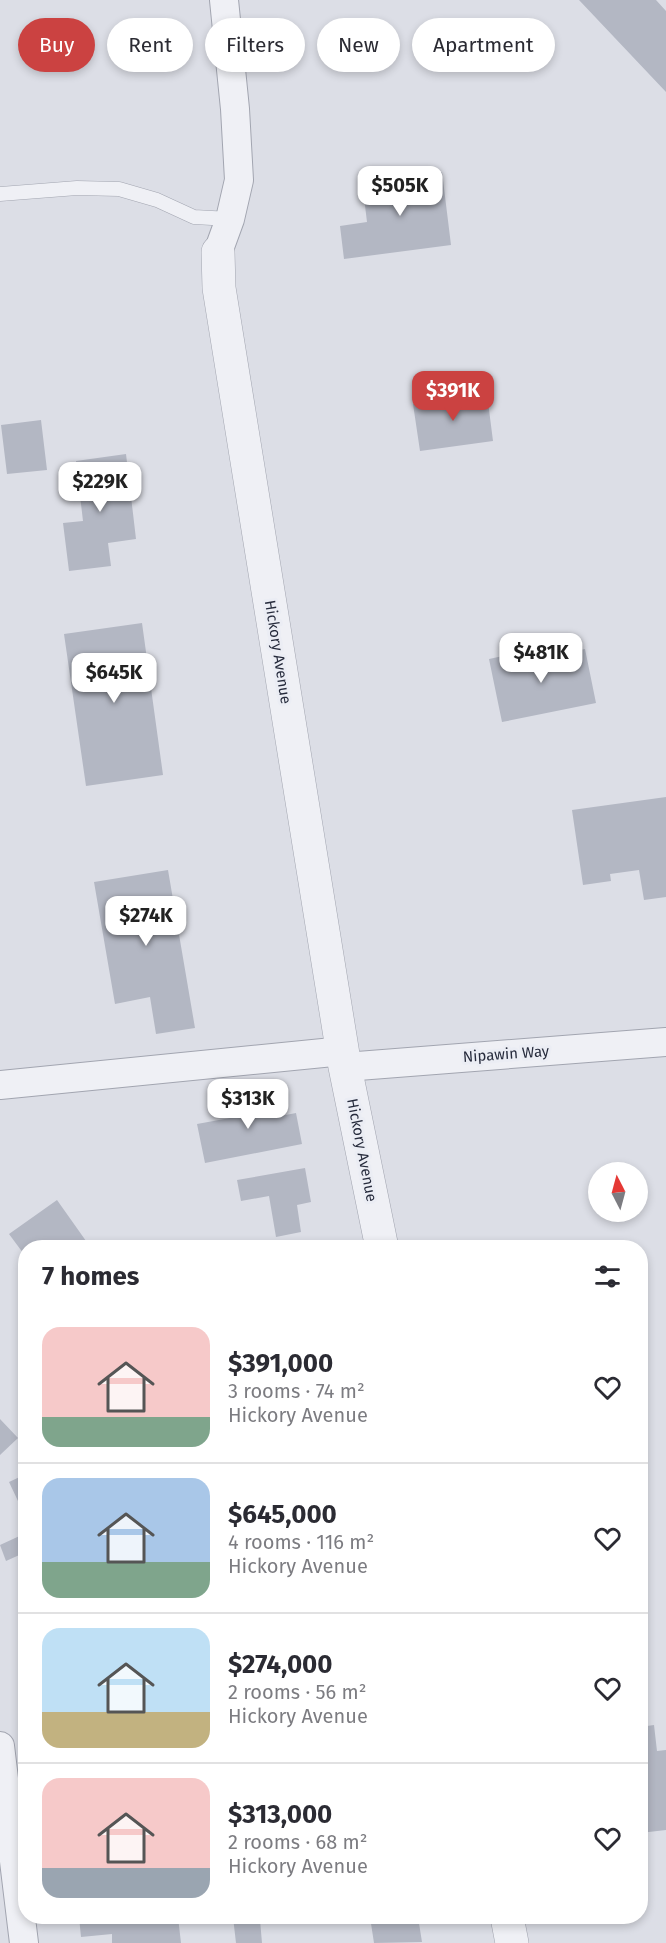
<!DOCTYPE html>
<html lang="en">
<head>
<meta charset="utf-8">
<style>
	:root { --surface:#fff; --page:#f2f2f3; --text:#2b2b33; --muted:#7c7c81; --line:#e1e1e2; --accent:#cb4241 }
	body { margin:0; font-family:"Fira Sans",sans-serif; background:var(--page); color:var(--text); height:100vh; display:flex; flex-direction:column; font-size:22px; white-space:nowrap }
	* { box-sizing:border-box; margin:0 }
	p { font-size:20px; color:var(--muted) }
	.icon { flex:none; width:33px; height:33px; fill:none; stroke:currentColor; stroke-width:2; stroke-linecap:round; stroke-linejoin:round }
	.map { position:relative; flex:1; overflow:hidden }
	.drawer { position:absolute; left:18px; top:1240px; width:630px; height:684px; display:flex; flex-direction:column; background:var(--surface); border-radius:24px; box-shadow:0 3px 9px #0003 }
	.drawer>* { flex:none }
	.hud { position:absolute; left:18px; top:18px; width:630px; height:54px; display:flex; gap:12px }
	.needle { width:39px; rotate:354deg }
	.tools { position:absolute; left:588px; top:1162px; display:grid; gap:12px }
	.tools a { display:grid; place-items:center; width:60px; height:60px; border-radius:50%; background:var(--surface); box-shadow:0 3px 9px #0003; font-size:30px }
	.price { position:absolute; translate:-50% -51px; padding:0 14px; border-radius:12px; background:#fff; color:#222; font-size:20px; line-height:39px; filter:drop-shadow(0 2px 3px #0008) }
	.price::after { content:''; position:absolute; left:50%; top:36px; width:18px; height:14px; margin-left:-9px; background:inherit; clip-path:polygon(0 0,100% 0,50% 100%) }
	.price.current { background:var(--accent); color:#fff }
	ul { padding:0; list-style:none }
	li { display:flex; align-items:center; gap:18px; height:150px; padding:0 24px }
	li+li { border-top:2px solid var(--line) }
	li span { display:grid; place-items:center; flex:none; width:168px; height:120px; border-radius:18px; color:#555 }
	li>.icon { margin-inline-start:auto }
	span .icon { width:72px; height:72px; fill:#fffc; stroke-width:1 }
	li b { font-size:26px }
	h2 { display:flex; justify-content:space-between; align-items:center; height:72px; padding:0 24px; font-size:26px }
	.tag { padding:0 21px; border-radius:27px; background:var(--surface); box-shadow:0 3px 9px #0003; font-size:21px; line-height:54px }
	.tag.current { background:var(--accent); color:#fff }
	.map>svg:first-child { display:block }
	.building { fill:#b3b7c3 }
	.lines { fill:none; stroke-linecap:round; stroke-linejoin:round }
	.service-casing { stroke:#a2a5b0; stroke-width:15 }
	.minor-casing { stroke:#a2a5b0; stroke-width:30 }
	.tertiary-casing { stroke:#a2a5b0; stroke-width:34 }
	.service { stroke:#eff0f5; stroke-width:14 }
	.minor { stroke:#eff0f5; stroke-width:28 }
	.tertiary { stroke:#eff0f5; stroke-width:33 }
	.labels { text-anchor:middle; dominant-baseline:central; stroke-width:6; stroke-linejoin:round; paint-order:stroke }
	.street-label { font-size:15px; fill:#262b3c; stroke:#ebedf4 }
</style>
</head>
<body>
<div class="map">
<svg width="666" height="1943" viewBox="0 0 666 1943">
	<rect width="100%" height="100%" fill="#dcdee6"/>
	<path class="building" d="M579,0H656L666,11V92Z
		M442,172L451,245L344,259L340,226L367,222L362,181Z
		M487,394L493,441L420,451L413,404Z
		M41,420L47,470L7,474L1,425Z
		M126,454L136,539L108,543L111,566L69,571L63,523L83,521L76,461Z
		M142,623L163,775L86,786L64,634Z
		M585,649L596,703L502,722L489,659L531,650L533,660Z
		M666,797V897L644,900L639,870L610,874L611,881L583,885L572,810Z
		M168,870L195,1028L156,1034L150,997L115,1004L94,882Z
		M264,1088L270,1118L296,1113L302,1144L205,1163L197,1124L241,1116L237,1093Z
		M305,1168L311,1202L297,1205L301,1232L276,1237L269,1196L241,1201L237,1180Z
		M57,1200L91,1248H45L41,1243L35,1248H26V1257L9,1234Z
		M0,1419L18,1438L0,1455Z
		M26,1474V1518L9,1482Z
		M640,1486L647,1519L640,1520Z
		M26,1533V1552L6,1561L0,1545Z
		M654,1725L657,1751L666,1750V1830L640,1833V1727Z
		M79,1917H178L181,1943H112V1934L81,1937Z
		M233,1917H276V1919L260,1920L262,1943H236Z
		M370,1917H418L422,1942L374,1943Z"/>
	<g class="lines">
		<defs>
			<path id="service" d="M0,194L77,188L119,189L157,200L194,217L230,219"/>
			<path id="minor" d="M218,252L230,219L239,180L235,109L224,0
				M345,1067L666,1042
				M0,1085L343,1051
				M0,1746L24,1943"/>
			<path id="tertiary" d="M218,252L219,288L345,1067L382,1248
				M507,1917L512,1943"/>
		</defs>
		<use href="#service" class="service-casing"/>
		<use href="#minor" class="minor-casing"/>
		<use href="#tertiary" class="tertiary-casing"/>
		<use href="#service" class="service"/>
		<use href="#minor" class="minor"/>
		<use href="#tertiary" class="tertiary"/>
	</g>
	<g class="labels">
		<g class="street-label">
			<text transform="translate(278 652) rotate(81)">Hickory Avenue</text>
			<text transform="translate(506 1054) rotate(-4)">Nipawin Way</text>
			<text transform="translate(362 1150) rotate(79)">Hickory Avenue</text>
		</g>
	</g>
</svg>
<div class="tools">
<a><svg class="needle" viewBox="-14 -14 28 28"><path d="M0-13l5 13h-10z" fill="#e53935"/><path d="M0 13l5-13h-10z" fill="#7c7c81"/></svg></a>
</div>
<b class="price" style="left:400px;top:217px">$505K</b>
<b class="price current" style="left:453px;top:422px">$391K</b>
<b class="price" style="left:100px;top:513px">$229K</b>
<b class="price" style="left:541px;top:684px">$481K</b>
<b class="price" style="left:114px;top:704px">$645K</b>
<b class="price" style="left:146px;top:947px">$274K</b>
<b class="price" style="left:248px;top:1130px">$313K</b>
<div class="hud">
<a class="tag current">Buy</a>
<a class="tag">Rent</a>
<a class="tag">Filters</a>
<a class="tag">New</a>
<a class="tag">Apartment</a>
</div>
<section class="drawer">
<h2>7 homes<svg class="icon" aria-label="filters" viewBox="0 0 24 24"><path d="M4 7h16M4 17h16"/><circle cx="9" cy="7" r="2"/><circle cx="15" cy="17" r="2"/></svg></h2>
<ul>
<li><span style="background:linear-gradient(#f6c9c9 75%,#7fa58c 0)"><svg class="icon" aria-label="home" viewBox="0 0 24 24"><path d="M3 11l9-7 9 7M6 9v11h12V9"/></svg></span><div><b>$391,000</b><p>3 rooms · 74 m²</p><p>Hickory Avenue</p></div><svg class="icon" aria-label="heart" viewBox="0 0 24 24"><path d="M12 20l-8-8c-3-5 5-10 8-4 3-6 11-1 8 4z"/></svg></li>
<li><span style="background:linear-gradient(#a9c7e8 70%,#7fa58c 0)"><svg class="icon" aria-label="home" viewBox="0 0 24 24"><path d="M3 11l9-7 9 7M6 9v11h12V9"/></svg></span><div><b>$645,000</b><p>4 rooms · 116 m²</p><p>Hickory Avenue</p></div><svg class="icon" aria-label="heart" viewBox="0 0 24 24"><path d="M12 20l-8-8c-3-5 5-10 8-4 3-6 11-1 8 4z"/></svg></li>
<li><span style="background:linear-gradient(#bfe0f5 70%,#c2b280 0)"><svg class="icon" aria-label="home" viewBox="0 0 24 24"><path d="M3 11l9-7 9 7M6 9v11h12V9"/></svg></span><div><b>$274,000</b><p>2 rooms · 56 m²</p><p>Hickory Avenue</p></div><svg class="icon" aria-label="heart" viewBox="0 0 24 24"><path d="M12 20l-8-8c-3-5 5-10 8-4 3-6 11-1 8 4z"/></svg></li>
<li><span style="background:linear-gradient(#f6c9c9 75%,#9aa5b1 0)"><svg class="icon" aria-label="home" viewBox="0 0 24 24"><path d="M3 11l9-7 9 7M6 9v11h12V9"/></svg></span><div><b>$313,000</b><p>2 rooms · 68 m²</p><p>Hickory Avenue</p></div><svg class="icon" aria-label="heart" viewBox="0 0 24 24"><path d="M12 20l-8-8c-3-5 5-10 8-4 3-6 11-1 8 4z"/></svg></li>
</ul>
</section>
</div>
</body>
</html>
